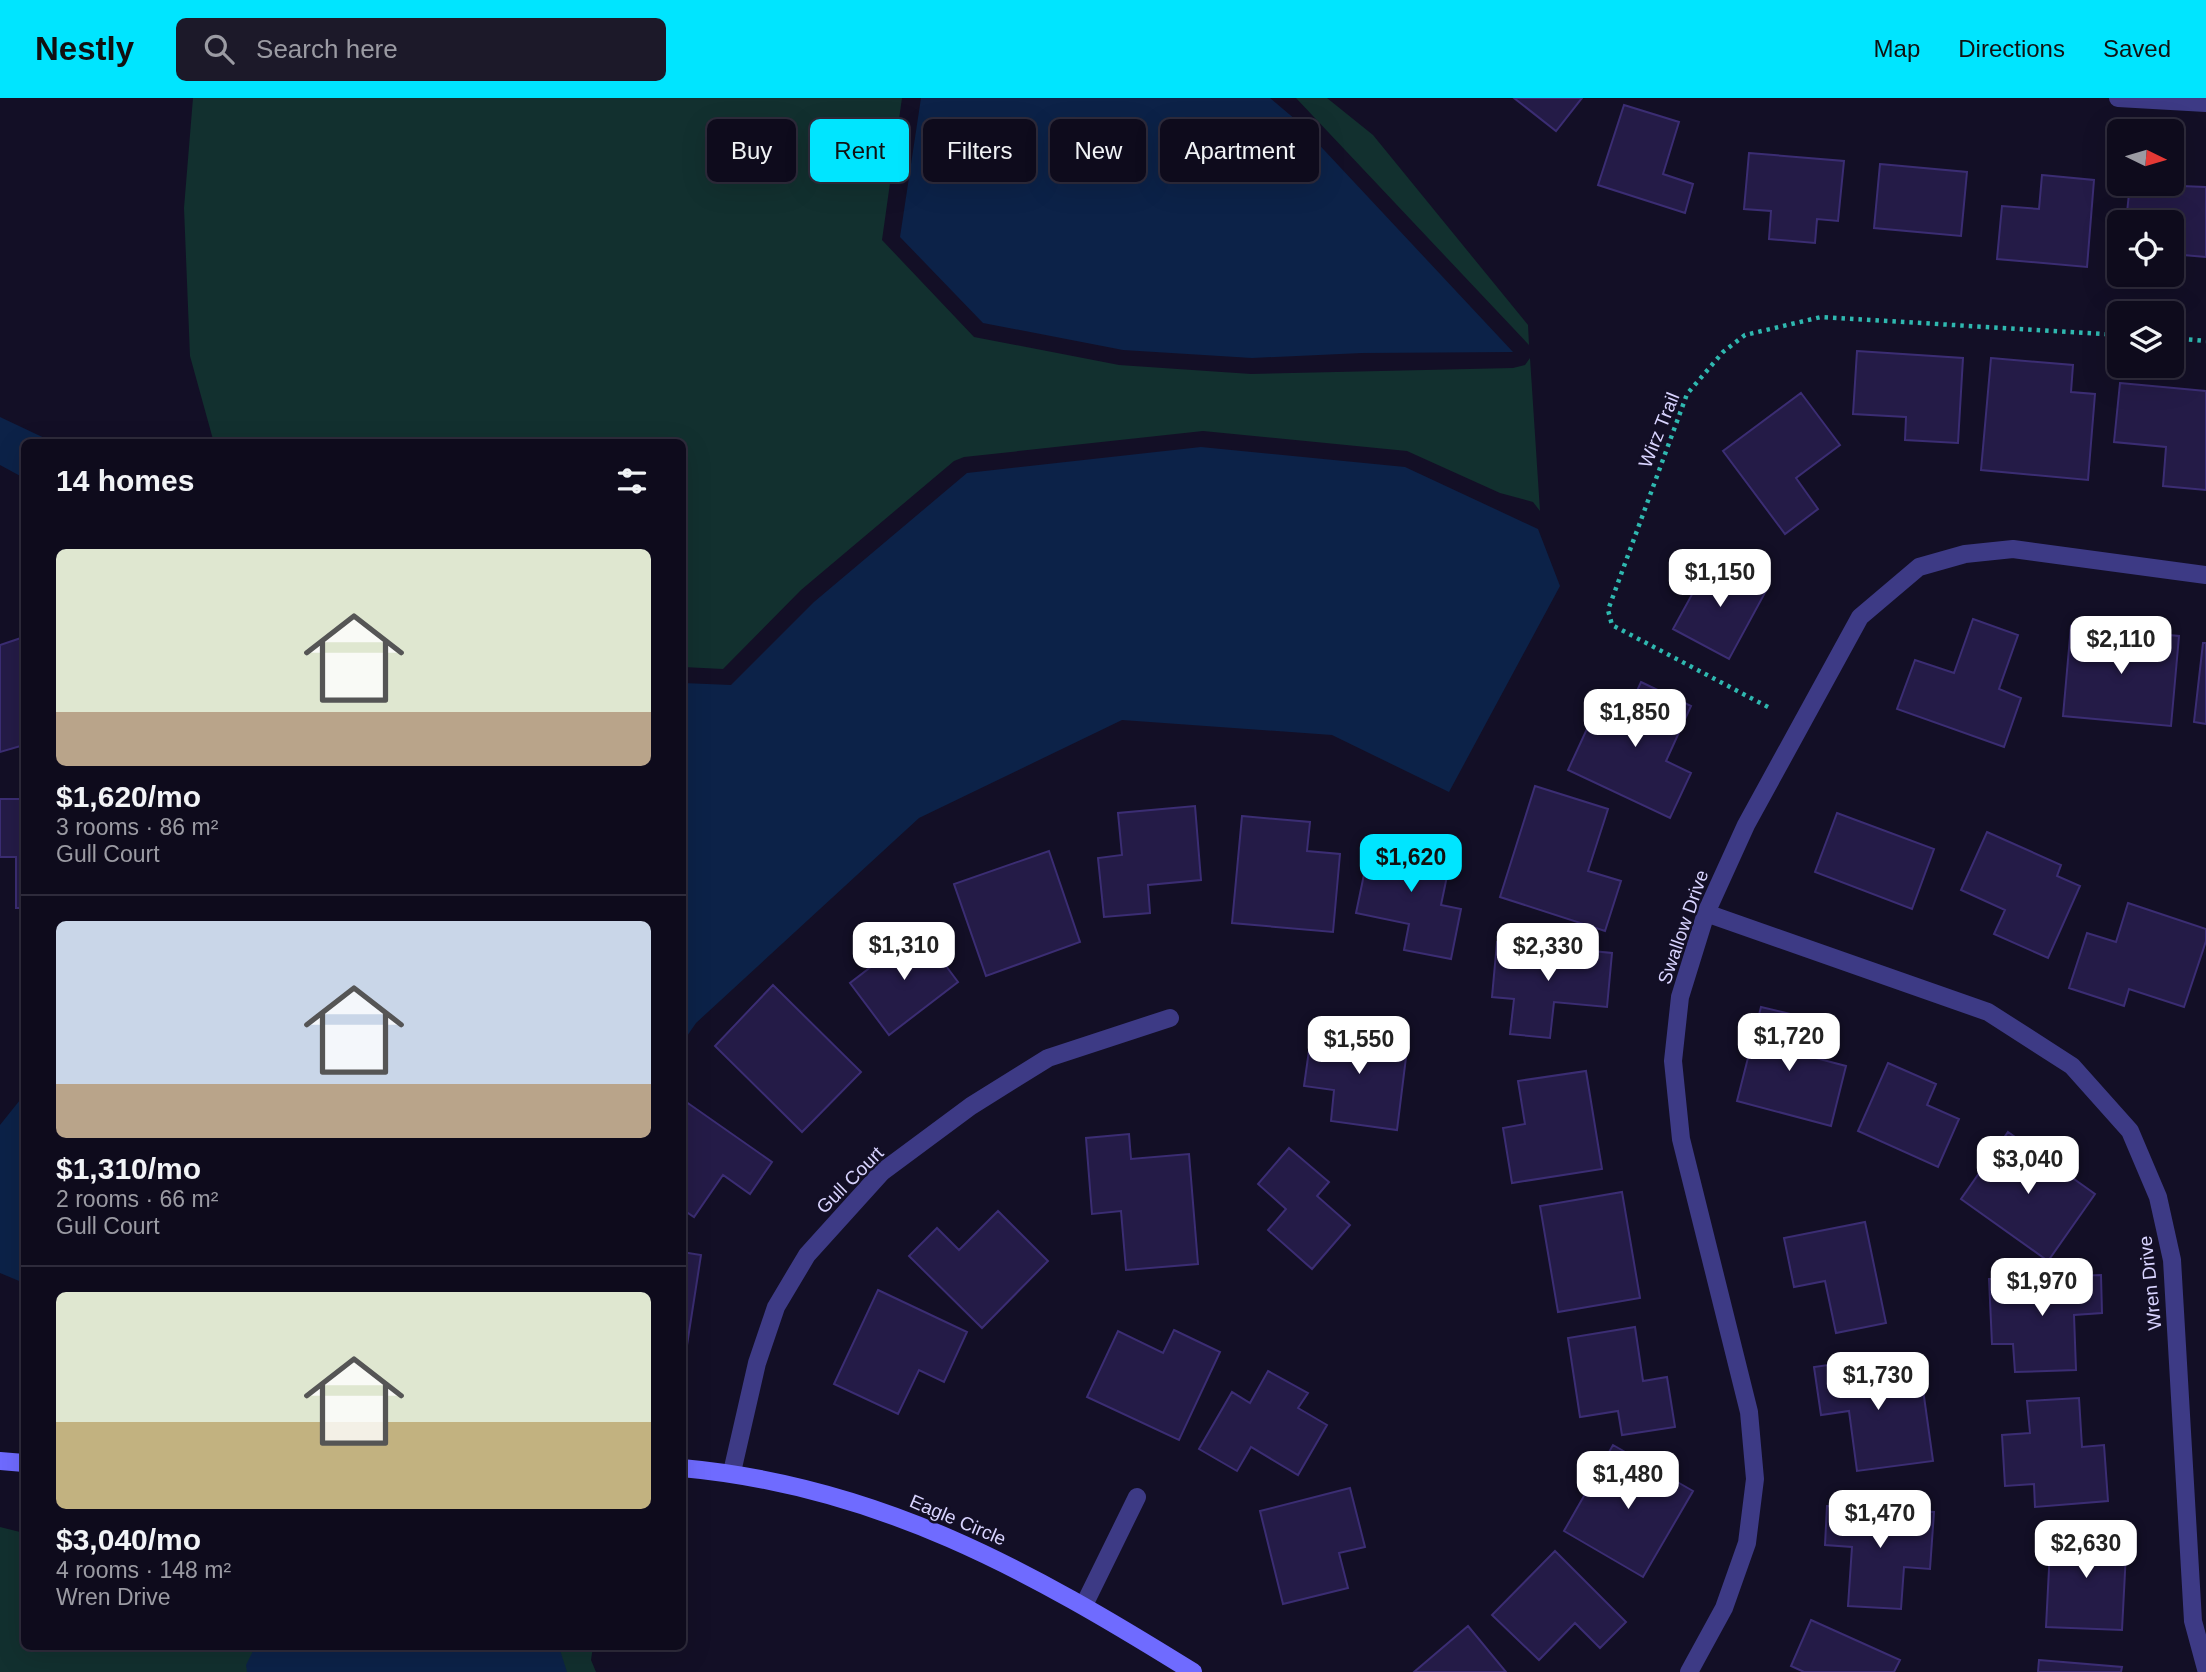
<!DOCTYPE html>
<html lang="en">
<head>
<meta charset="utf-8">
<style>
	:root { --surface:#0e0b1c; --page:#1c1929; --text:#f1f3f6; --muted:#9b9ba3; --line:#2e2b3b; --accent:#00e5ff }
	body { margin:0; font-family:Helvetica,sans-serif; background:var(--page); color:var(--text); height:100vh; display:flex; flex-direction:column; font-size:26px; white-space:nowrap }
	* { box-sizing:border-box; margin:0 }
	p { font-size:23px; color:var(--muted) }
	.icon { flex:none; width:38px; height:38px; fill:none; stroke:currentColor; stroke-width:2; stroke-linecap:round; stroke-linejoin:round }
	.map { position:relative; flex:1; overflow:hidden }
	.panel { position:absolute; left:21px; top:341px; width:665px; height:1211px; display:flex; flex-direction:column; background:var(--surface); border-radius:10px; box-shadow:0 7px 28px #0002,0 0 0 2px var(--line) }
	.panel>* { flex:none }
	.banner { position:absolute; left:707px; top:21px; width:665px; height:63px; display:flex; gap:14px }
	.needle { width:46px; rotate:95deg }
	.controls { position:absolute; left:2107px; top:21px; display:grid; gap:14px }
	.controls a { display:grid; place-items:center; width:77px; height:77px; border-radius:10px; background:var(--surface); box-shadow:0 7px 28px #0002,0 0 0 2px var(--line); font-size:35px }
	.price { position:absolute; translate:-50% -60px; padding:0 16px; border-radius:14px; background:#fff; color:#222; font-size:23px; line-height:46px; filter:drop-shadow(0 2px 4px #0008) }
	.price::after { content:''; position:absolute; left:50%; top:42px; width:21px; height:16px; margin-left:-10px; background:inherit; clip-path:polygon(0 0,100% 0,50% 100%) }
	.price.active { background:var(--accent); color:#111 }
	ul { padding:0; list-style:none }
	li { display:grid; align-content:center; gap:14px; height:371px; padding:0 35px }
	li+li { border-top:2px solid var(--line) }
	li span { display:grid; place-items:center; height:217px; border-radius:10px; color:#555 }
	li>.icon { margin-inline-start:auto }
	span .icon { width:126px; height:126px; fill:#fffc; stroke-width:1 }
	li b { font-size:30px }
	h2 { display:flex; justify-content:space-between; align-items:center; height:84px; padding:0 35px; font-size:30px }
	.chip { padding:0 24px; border-radius:10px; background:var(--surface); box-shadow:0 7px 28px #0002,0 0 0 2px var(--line); font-size:24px; line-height:63px }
	.chip.active { background:var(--accent); color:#111 }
	header { display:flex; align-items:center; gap:42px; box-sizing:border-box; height:98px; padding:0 35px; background:var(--accent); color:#111 }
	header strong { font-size:33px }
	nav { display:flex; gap:38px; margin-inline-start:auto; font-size:24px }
	.search { width:490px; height:63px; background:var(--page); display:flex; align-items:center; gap:18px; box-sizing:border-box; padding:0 24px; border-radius:10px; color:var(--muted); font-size:26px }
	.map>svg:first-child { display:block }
	.green { fill:#12302f }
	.water { fill:#0c2248 }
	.building { fill:#241b47; stroke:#3b2d73; stroke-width:2 }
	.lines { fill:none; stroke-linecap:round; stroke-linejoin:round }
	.path { stroke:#2fb8b0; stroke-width:4.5; stroke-dasharray:3.5 5; stroke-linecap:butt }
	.lane { stroke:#3d3a85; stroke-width:18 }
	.street { stroke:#3d3a85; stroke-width:18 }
	.secondary { stroke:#6f6bff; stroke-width:18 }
	.labels { text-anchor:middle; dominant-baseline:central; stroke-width:5; stroke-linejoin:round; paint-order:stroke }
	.street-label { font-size:19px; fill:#d9d4ff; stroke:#130f26 }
</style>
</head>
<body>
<header>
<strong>Nestly</strong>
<div class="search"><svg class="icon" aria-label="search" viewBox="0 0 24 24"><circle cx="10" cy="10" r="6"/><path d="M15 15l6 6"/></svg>Search here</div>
<nav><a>Map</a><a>Directions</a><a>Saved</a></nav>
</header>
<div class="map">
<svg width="2206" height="1574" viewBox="0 0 2206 1574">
	<rect width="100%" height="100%" fill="#130f26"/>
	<path class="green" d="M193,0H902L882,142L974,239L1119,267L1251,276L1513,270L1525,267L1530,260L1540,413L1533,404L1500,395L1407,353L1203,333L964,359L954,363L801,492L723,571L683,569L682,345H214L190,258L184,110Z
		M1296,0H1327L1373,37L1528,227L1529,247Z
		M0,1429L24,1435V1549H593L591,1562L596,1574H0Z"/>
	<path class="water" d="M921,0H1270L1296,22L1513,254L1362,255L1252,260L1123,252L983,225L900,139Z
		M0,319L55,345H24V380L0,367Z
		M1201,349L1405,369L1538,431L1560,488L1449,694L1332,637L1122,622L919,720L696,925L683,944V585L731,587L814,504L967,375Z
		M24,997V1185L0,1175V1027Z
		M255,1549H559L567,1574H247L246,1567Z"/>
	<path class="building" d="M1514,0H1582L1556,33Z
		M1624,7L1679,24L1663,76L1693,86L1685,115L1598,87Z
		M1749,55L1844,63L1838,123L1817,121L1815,145L1769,141L1771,113L1744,111Z
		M1880,66L1967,74L1961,138L1874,130Z
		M2042,77L2094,82L2087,169L1997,161L2002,108L2039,111Z
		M2130,86L2206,89V159L2172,156V124H2126Z
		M1857,253L1963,260L1958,345L1905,342L1906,319L1853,316Z
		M1991,260L2073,267L2071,294L2095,296L2088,382L1981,372Z
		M2120,285L2206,293V392L2163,388L2166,349L2114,344Z
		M1801,295L1840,347L1796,380L1818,411L1785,436L1723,353Z
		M1712,460L1767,491L1729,561L1673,531Z
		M1973,521L2018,537L1999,591L2021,600L2004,649L1897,611L1915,562L1954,575Z
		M2071,528L2179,538L2171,628L2063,618Z
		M24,539V647L0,654V547Z
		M2203,545H2206V626L2194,624Z
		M1641,584L1691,608L1666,663L1691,675L1670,720L1568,672L1604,594L1631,606Z
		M1535,688L1608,711L1588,773L1621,783L1605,833L1500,799Z
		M0,701H24V810H16V759H0Z
		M1195,708L1201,782L1148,787L1150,815L1104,819L1098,760L1122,757L1118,715Z
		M1837,715L1934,751L1912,811L1815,774Z
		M1242,718L1310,724L1307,753L1340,756L1333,834L1232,825Z
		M1987,734L2061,767L2057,778L2080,788L2048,860L1994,836L2005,812L1961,792Z
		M1372,738L1452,754L1441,807L1461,811L1451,861L1404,852L1409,826L1356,815Z
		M1049,753L1080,844L986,878L954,786Z
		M2128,805L2206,831V843L2184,909L2129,891L2124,908L2069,890L2087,835L2116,844Z
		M919,832L958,884L889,937L850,885Z
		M1497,844L1612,855L1607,909L1554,904L1550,940L1510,936L1514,901L1492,899Z
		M773,887L861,974L802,1034L715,948Z
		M1761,909L1803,919L1793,954L1846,968L1831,1028L1737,1003Z
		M1312,931L1408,943L1397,1032L1331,1023L1334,992L1304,988Z
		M1888,965L1936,986L1927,1007L1959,1021L1938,1069L1858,1033Z
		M1586,973L1602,1071L1512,1085L1503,1030L1525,1026L1518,983Z
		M682,1001L772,1064L750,1096L723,1077L694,1119L682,1111Z
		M2008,1034L2095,1096L2048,1163L1961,1101Z
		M1129,1036L1131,1061L1189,1056L1198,1166L1126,1172L1121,1113L1092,1116L1086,1040Z
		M1289,1050L1329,1084L1317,1098L1350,1127L1312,1171L1268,1132L1286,1111L1258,1086Z
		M1622,1094L1640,1200L1558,1214L1540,1108Z
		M998,1113L1048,1163L982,1230L909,1158L937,1130L959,1152Z
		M1865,1124L1886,1225L1836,1235L1825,1183L1794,1189L1784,1140Z
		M682,1154L701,1157L685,1260H682Z
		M2101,1177L2102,1215L2074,1217L2076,1272L2015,1274L2013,1246H1992L1989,1181Z
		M878,1192L967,1234L944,1284L919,1272L898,1316L834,1286Z
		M1635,1229L1643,1283L1667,1279L1675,1329L1622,1337L1618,1313L1580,1319L1568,1240Z
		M1174,1232L1220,1254L1179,1342L1087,1299L1118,1233L1163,1255Z
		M1884,1259L1887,1282L1921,1277L1933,1363L1857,1373L1849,1313L1821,1317L1814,1269Z
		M1268,1273L1308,1295L1298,1310L1327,1327L1298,1377L1251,1349L1237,1373L1199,1351L1232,1294L1250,1305Z
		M2079,1300L2082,1349L2104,1347L2108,1403L2035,1409L2034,1386L2005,1388L2002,1337L2030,1335L2027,1303Z
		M1613,1347L1693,1393L1643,1479L1564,1433Z
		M1350,1390L1365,1449L1339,1455L1348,1490L1283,1506L1260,1413Z
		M1827,1408L1934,1414L1930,1471L1904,1469L1901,1511L1848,1508L1852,1449L1825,1447Z
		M2051,1432L2127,1435L2122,1532L2046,1529Z
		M1555,1453L1626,1524L1600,1550L1575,1525L1539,1562L1492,1517Z
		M1811,1522L1900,1562L1894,1574H1804L1791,1568Z
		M1468,1528L1506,1574H1414Z
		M2039,1562L2122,1569L2121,1574H2038Z"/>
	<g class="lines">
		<path class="path" d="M2172,240L2206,243
			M1768,609L1612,527L1608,512L1687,296L1723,254L1745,237L1821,219L2119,237"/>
		<path class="lane" d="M1084,1507L1137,1399"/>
		<path class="street" d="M2118,0L2206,5
			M1706,815L1988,914L2072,968L2130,1033L2158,1099L2172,1162L2193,1523L2206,1571
			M732,1374L757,1265L776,1209L807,1157L882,1074L971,1008L1048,960L1170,920
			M1689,1574L1724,1510L1747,1445L1755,1381L1749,1314L1681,1041L1673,963L1680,899L1706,815L1746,727L1860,519L1919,469L1965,456L2013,451L2206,477"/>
		<path class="secondary" d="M0,1363L24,1365
			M682,1370C879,1388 1029,1472 1193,1574"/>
	</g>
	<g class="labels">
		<g class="street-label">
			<text transform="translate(1659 332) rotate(-68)">Wirz Trail</text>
			<text transform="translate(1683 829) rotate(-71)">Swallow Drive</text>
			<text transform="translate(850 1082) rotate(-45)">Gull Court</text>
			<text transform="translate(2150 1185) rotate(-96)">Wren Drive</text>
			<text transform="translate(958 1422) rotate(23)">Eagle Circle</text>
		</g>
	</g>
</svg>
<div class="controls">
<a><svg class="needle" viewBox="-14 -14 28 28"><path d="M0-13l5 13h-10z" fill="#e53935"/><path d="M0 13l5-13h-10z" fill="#9b9ba3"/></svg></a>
<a><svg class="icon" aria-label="locate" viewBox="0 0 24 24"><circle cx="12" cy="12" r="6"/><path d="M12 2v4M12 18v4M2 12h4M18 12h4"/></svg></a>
<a><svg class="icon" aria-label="layers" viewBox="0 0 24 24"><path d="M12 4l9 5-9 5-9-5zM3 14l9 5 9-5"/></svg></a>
</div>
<b class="price" style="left:1720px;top:511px">$1,150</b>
<b class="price" style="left:2121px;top:578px">$2,110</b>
<b class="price" style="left:1635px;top:651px">$1,850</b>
<b class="price active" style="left:1411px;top:796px">$1,620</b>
<b class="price" style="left:904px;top:884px">$1,310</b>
<b class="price" style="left:1548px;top:885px">$2,330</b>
<b class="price" style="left:1789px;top:975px">$1,720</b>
<b class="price" style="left:1359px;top:978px">$1,550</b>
<b class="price" style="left:2028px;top:1098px">$3,040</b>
<b class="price" style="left:2042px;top:1220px">$1,970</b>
<b class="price" style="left:1878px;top:1314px">$1,730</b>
<b class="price" style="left:1628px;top:1413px">$1,480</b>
<b class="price" style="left:1880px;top:1452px">$1,470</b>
<b class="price" style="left:2086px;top:1482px">$2,630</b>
<div class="banner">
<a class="chip">Buy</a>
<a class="chip active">Rent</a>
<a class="chip">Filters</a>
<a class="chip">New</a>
<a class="chip">Apartment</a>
</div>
<section class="panel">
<h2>14 homes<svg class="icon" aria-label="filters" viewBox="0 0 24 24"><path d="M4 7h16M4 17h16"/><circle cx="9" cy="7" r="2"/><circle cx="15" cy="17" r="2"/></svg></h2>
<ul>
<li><span style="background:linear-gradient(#dfe7d0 75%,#b9a48a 0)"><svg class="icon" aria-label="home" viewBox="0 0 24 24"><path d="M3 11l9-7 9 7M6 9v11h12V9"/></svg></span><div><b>$1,620/mo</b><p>3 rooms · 86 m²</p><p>Gull Court</p></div></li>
<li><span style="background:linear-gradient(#c9d6e8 75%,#b9a48a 0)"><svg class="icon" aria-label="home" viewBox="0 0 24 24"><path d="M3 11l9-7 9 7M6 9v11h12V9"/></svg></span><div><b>$1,310/mo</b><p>2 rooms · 66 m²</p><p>Gull Court</p></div></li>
<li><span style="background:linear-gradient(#dfe7d0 60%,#c2b280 0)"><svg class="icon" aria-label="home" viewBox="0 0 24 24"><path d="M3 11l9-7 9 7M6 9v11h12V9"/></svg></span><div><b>$3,040/mo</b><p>4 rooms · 148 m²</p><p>Wren Drive</p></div></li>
</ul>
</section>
</div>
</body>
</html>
